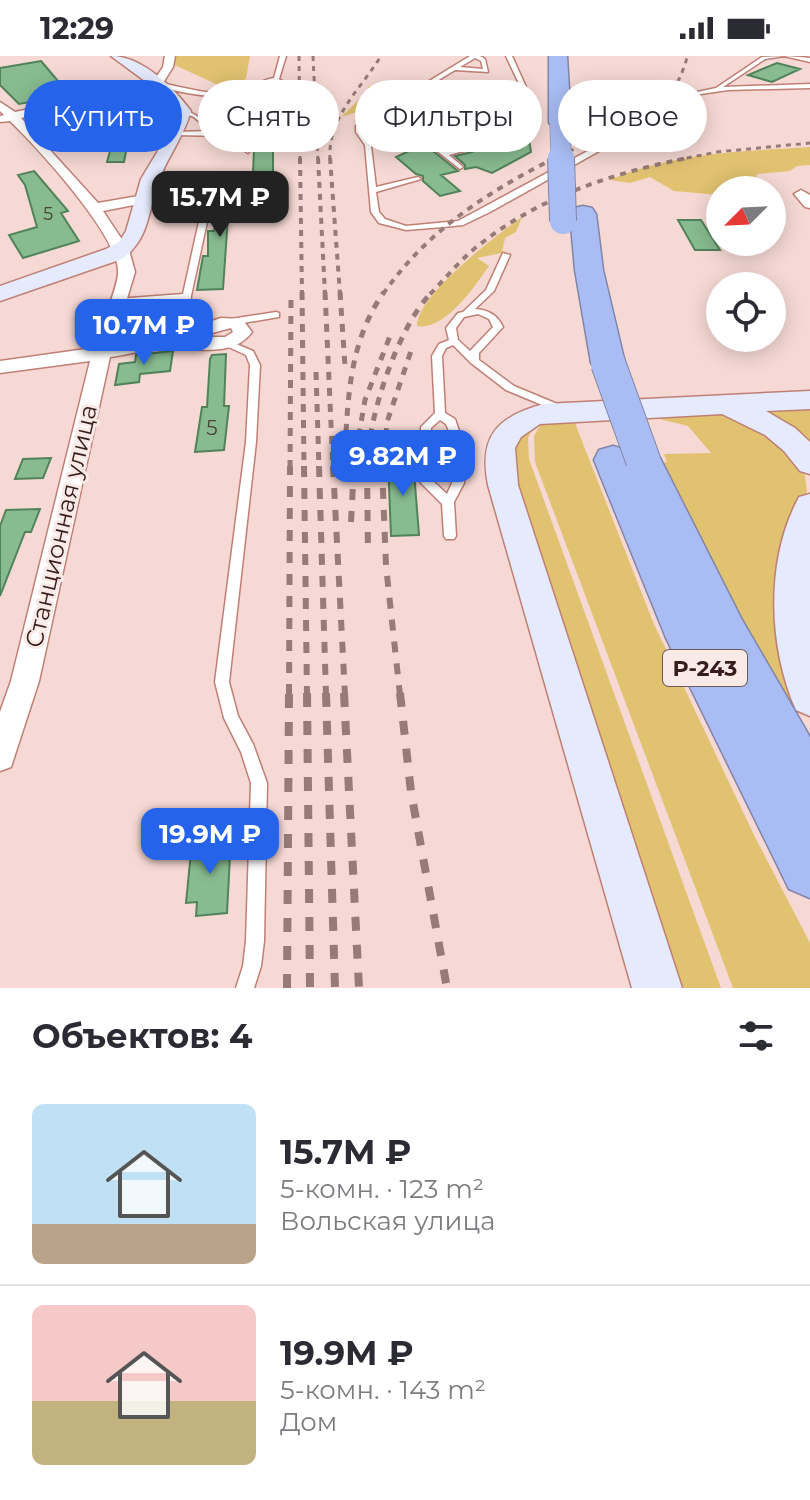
<!DOCTYPE html>
<html lang="ru">
<head>
<meta charset="utf-8">
<style>
	:root { --surface:#fff; --page:#f2f2f3; --text:#2b2b33; --muted:#7c7c81; --line:#e1e1e2; --accent:#2563eb }
	body { margin:0; font-family:Montserrat,sans-serif; background:var(--page); color:var(--text); height:100vh; display:flex; flex-direction:column; font-size:30px; white-space:nowrap }
	* { box-sizing:border-box; margin:0 }
	p { font-size:26px; color:var(--muted) }
	.icon { flex:none; width:44px; height:44px; fill:none; stroke:currentColor; stroke-width:2; stroke-linecap:round; stroke-linejoin:round }
	.map { position:relative; height:932px; overflow:hidden }
	.panel { display:flex; flex-direction:column; background:var(--surface); flex:1 }
	.panel>* { flex:none }
	.guide { position:absolute; left:24px; top:24px; width:762px; height:72px; display:flex; gap:16px }
	.needle { width:52px; rotate:246deg }
	.controls { position:absolute; left:706px; top:120px; display:grid; gap:16px }
	.controls a { display:grid; place-items:center; width:80px; height:80px; border-radius:50%; background:var(--surface); box-shadow:0 4px 20px #0003; font-size:40px }
	.price { position:absolute; translate:-50% -68px; padding:0 18px; border-radius:16px; background:var(--accent); color:#fff; font-size:26px; line-height:52px; filter:drop-shadow(0 2px 4px #0008) }
	.price::after { content:''; position:absolute; left:50%; top:48px; width:24px; height:18px; margin-left:-12px; background:inherit; clip-path:polygon(0 0,100% 0,50% 100%) }
	.price.current { background:#222; color:#fff }
	ul { padding:0; list-style:none }
	li { display:flex; align-items:center; gap:24px; height:200px; padding:0 32px }
	li+li { border-top:2px solid var(--line) }
	li span { display:grid; place-items:center; flex:none; width:224px; height:160px; border-radius:12px; color:#555 }
	li>.icon { margin-inline-start:auto }
	span .icon { width:96px; height:96px; fill:#fffc; stroke-width:1 }
	li b { font-size:34px }
	h2 { display:flex; justify-content:space-between; align-items:center; height:96px; padding:0 32px; font-size:34px }
	.chip { padding:0 28px; border-radius:36px; background:var(--surface); box-shadow:0 4px 20px #0003; font-size:28px; line-height:72px }
	.chip.current { background:var(--accent); color:#fff }
	.status { display:flex; justify-content:space-between; align-items:center; height:56px; padding:0 40px; background:var(--surface); direction:ltr }
	.status svg { height:22px; fill:currentColor }
	.map>svg:first-child { display:block }
	.green { fill:#e1c270 }
	.building { fill:#88bc90; stroke:#51835a; stroke-width:2 }
	.lines { fill:none; stroke-linecap:round; stroke-linejoin:round }
	.lane-casing { stroke:#c07f75; stroke-width:3 }
	.street-casing { stroke:#c07f75; stroke-width:3 }
	.secondary-casing { stroke:#c07f75; stroke-width:3 }
	.highway-casing { stroke:#8185a7; stroke-width:3 }
	.lane { fill:#fff; fill-rule:evenodd }
	.street { fill:#fff; fill-rule:evenodd }
	.secondary { fill:#e5ebfc; fill-rule:evenodd }
	.highway { fill:#a9bdf4; fill-rule:evenodd }
	.rail-far4 { stroke:#967b76; stroke-width:3; stroke-dasharray:5 5; stroke-linecap:butt }
	.rail-far3 { stroke:#967b76; stroke-width:4; stroke-dasharray:6 6; stroke-linecap:butt }
	.rail-far2 { stroke:#967b76; stroke-width:5; stroke-dasharray:8 8; stroke-linecap:butt }
	.rail-far1 { stroke:#967b76; stroke-width:6; stroke-dasharray:11 11; stroke-linecap:butt }
	.rail { stroke:#967b76; stroke-width:8; stroke-dasharray:14 14; stroke-linecap:butt }
	.highway-bridge-far2-casing { stroke:#8185a7; stroke-width:21; stroke-linecap:butt }
	.highway-bridge-far1-casing { stroke:#8185a7; stroke-width:28; stroke-linecap:butt }
	.highway-bridge-casing { stroke:#8185a7; stroke-width:36; stroke-linecap:butt }
	.highway-bridge-far2 { stroke:#a9bdf4; stroke-width:20 }
	.highway-bridge-far1 { stroke:#a9bdf4; stroke-width:26 }
	.highway-bridge { stroke:#a9bdf4; stroke-width:34 }
	.labels { text-anchor:middle; dominant-baseline:central; stroke-width:6; stroke-linejoin:round; paint-order:stroke }
	.far-number-label { font-size:18px; fill:#4a4537 }
	.number-label { font-size:20px; fill:#4a4537 }
	.shield { fill:#f9eae8; stroke:#705a57; stroke-width:2 }
	.shield-label { font-size:22px; font-weight:bold; fill:#361d19 }
	.street-label { font-size:24px; fill:#361d19; stroke:#f9eae8 }
</style>
</head>
<body>
<div class="status"><b>12:29</b><svg viewBox="0 0 49 12"><path d="M0 12V9h3v3zM5 12V6h3v6zM10 12V3h3v9zM15 12V0h3v12zM26 1h20v11H26zM47 4h2v5h-2z"/></svg></div>
<div class="map">
<svg width="810" height="932" viewBox="0 0 810 932">
	<rect width="100%" height="100%" fill="#f6d9d4"/>
	<path class="green" d="M167,0H250L246,22L243,25H252L251,28L240,35L229,34L166,5Z
		M374,29L384,35L399,36L376,50L341,61L368,35V31Z
		M810,91V109L797,110L790,115L757,118L756,122L766,134H720V153L712,156V147L719,139L674,135L650,121L630,127L610,124C670,97 745,95 810,91Z
		M522,161L516,176L505,182L502,197L477,202L489,210C475,230 445,275 417,270C416,240 497,179 522,161Z
		M810,349V391L752,352Z
		M715,353L756,364L804,414L807,436L795,462L789,598L805,658L789,656L660,407L667,406L664,398L711,397L688,370L651,361Z
		M571,357L653,566L754,779L810,887V932H733L535,406L534,380L543,364Z
		M536,366L528,382L529,403L721,932H676L515,418C512,393 517,382 536,366Z"/>
	<path class="building" d="M41,5L70,39L19,48L0,29V12Z
		M777,7L800,13L772,26L748,19Z
		M466,38L494,47L504,42L514,45L511,66L466,88L446,93L435,84L499,69L498,64H457L454,55L437,63H407L409,46H446Z
		M137,39L124,106H107L125,41Z
		M524,54L531,96L492,117L476,111L465,113V109L455,100L472,96L521,72Z
		M424,88L458,115L441,119L460,135L440,140L423,125V120L416,118L396,101Z
		M273,92V116L253,117L254,94Z
		M34,115L68,155L61,157L79,185L23,202L9,179L37,171L25,129L18,119Z
		M242,128L240,160L228,161L223,233L197,234L203,200H208V175H214L221,129Z
		M678,164H701L720,194H695Z
		M179,246L177,273L139,281L143,250Z
		M173,295L170,315L140,318L139,326L115,329L119,308L135,306L136,299Z
		M226,298L224,350H229L224,394L195,396L202,351H207L210,303L212,299Z
		M51,402L43,422L15,423L23,403Z
		M413,403L419,479L391,480L388,404Z
		M40,453L31,476H25L0,540V470L6,454Z
		M231,781L227,857L196,860L197,846L186,847L192,786Z"/>
	<g class="lines">
		<defs>
			<path id="lane" d="M280,0H286L279,23L285,27C283,29 277,34 275,35C248,48 181,39 154,28L157,26C181,31 208,39 233,37C246,36 259,24 274,22ZM272,25L278,27L270,33L246,37Z
				M470,0H480L485,3L488,16L455,14L362,71V76L370,87L417,77L453,58L455,61L423,78L445,96L467,91L514,68L515,48L525,41L523,38L487,29L490,27L522,34L506,0H512L531,42L521,49L520,69L471,93L449,99L462,110L463,111L460,113L418,80L371,90L376,131L418,121L421,123L376,136L379,156L385,163L406,170L458,165L697,36L716,32L762,1C778,0 794,0 810,2V6L784,0L765,3L723,31L810,28V32L728,34L701,38L490,156L463,169L443,171L406,174L379,167L371,156L365,89L356,76V70ZM475,2L481,5L483,13L460,11Z
				M181,54C202,57 206,72 220,76C234,79 246,78 258,85L248,97L245,95L251,86L227,80L174,79V77L176,76L210,75L194,61L181,56Z
				M143,135L200,140L210,152L191,240L187,282H181L179,280L182,243L117,249L113,246L117,243L183,238L202,152L195,144L146,139H143Z
				M503,197L510,199L494,235L475,253C489,254 497,259 503,271L479,297V304L514,330L562,350L563,352L562,354H554L506,334L471,307L453,289L446,292L442,300L445,357L455,363L459,375L464,427L454,446L456,480L454,483H446L444,480L442,448L421,427V371L435,357L432,300L439,288L449,284L446,272L458,257L463,256L486,234ZM478,258L489,263L493,271L470,295L458,284L456,272L464,261ZM440,364L446,368L449,375L452,427L447,438L433,425L431,372Z
				M276,256L279,257V261L231,269L226,266L231,263Z
				M227,284L253,295L260,309L256,386L229,626L238,660L253,688L267,727L264,885L261,910L254,932H236L243,910L246,885L251,727L241,696L224,662L215,626L246,386L250,309L246,299L224,289L222,287Z"/>
			<path id="street" d="M165,0H175L173,11L161,30L21,62L98,147L144,139L151,143L144,147L103,155L129,194L135,216L113,289L172,278L221,262L242,263L252,276C231,305 186,289 155,293C140,295 125,299 110,301L39,625L11,711L0,715V656L11,625L90,305L0,317V305L93,292C99,275 119,230 118,215C118,179 37,91 10,65L0,66V60L4,59L0,55V46L15,56L153,26L163,11ZM231,272L233,276L225,281H197Z
				M801,134L810,139V152L805,151L794,138Z"/>
			<path id="secondary" d="M111,0C142,0 173,31 191,55C184,80 168,100 159,124C148,154 150,183 122,203L0,245V230L106,193L119,186L126,175L141,123L168,78L175,55L164,39Z
				M810,335V353L766,355L795,372L810,386V418L800,415L784,395L765,379L722,358L540,368L521,381L515,392L518,429L682,932H632L488,429C478,380 498,360 544,348Z
				M810,438V660L796,654C768,590 765,504 799,441Z"/>
			<path id="highway" d="M549,0H567L571,67L560,73L549,67Z
				M583,150L592,152L596,158L603,214L625,307L620,315L608,318L596,315L591,307L575,214L570,158L574,152Z
				M613,390L627,394L630,399L644,394L658,398L741,562L810,681V842L789,833L666,582L594,404L599,394Z"/>
		</defs>
		<use href="#lane" class="lane-casing"/>
		<use href="#street" class="street-casing"/>
		<use href="#secondary" class="secondary-casing"/>
		<use href="#highway" class="highway-casing"/>
		<use href="#lane" class="lane"/>
		<use href="#street" class="street"/>
		<use href="#secondary" class="secondary"/>
		<use href="#highway" class="highway"/>
		<path class="rail-far4" d="M299,0L300,104
			M313,0L318,104
			M330,104C327,62 360,34 381,0
			M551,104C592,84 645,64 675,29C682,21 684,9 688,0
			M677,104L717,96L810,87"/>
		<path class="rail-far3" d="M300,102L302,238
			M318,102L325,238
			M330,102L340,238
			M383,238C427,175 487,136 555,102
			M430,238C447,221 463,200 483,186C542,140 614,117 687,102"/>
		<path class="rail-far2" d="M302,236L304,412
			M325,236L333,412
			M340,236L345,310
			M316,316L319,412
			M346,376C349,325 354,279 384,236
			M290,412L291,240
			M353,412L365,344L392,275
			M367,412C367,364 398,270 432,236
			M383,412L387,366L412,292"/>
		<path class="rail-far1" d="M304,410L307,639
			M319,410L326,639
			M333,410L345,639
			M367,410L368,496
			M382,410L386,510L400,639
			M351,466L354,410
			M289,639L290,410"/>
		<path class="rail" d="M307,637L310,932
			M326,637L335,932
			M344,637L359,932
			M400,637L411,736L447,932
			M287,932L289,637"/>
		<defs>
			<path id="highway-bridge-far2" d="M560,67L561,104"/>
			<path id="highway-bridge-far1" d="M561,102L563,165"/>
			<path id="highway-bridge" d="M608,307L643,404"/>
		</defs>
		<use href="#highway-bridge-far2" class="highway-bridge-far2-casing"/>
		<use href="#highway-bridge-far1" class="highway-bridge-far1-casing"/>
		<use href="#highway-bridge" class="highway-bridge-casing"/>
		<use href="#highway-bridge-far2" class="highway-bridge-far2"/>
		<use href="#highway-bridge-far1" class="highway-bridge-far1"/>
		<use href="#highway-bridge" class="highway-bridge"/>
	</g>
	<g class="labels">
		<g class="far-number-label">
			<text x="48" y="158">5</text>
		</g>
		<g class="number-label">
			<text x="212" y="372">5</text>
		</g>
		<rect class="shield" x="663" y="594" width="84" height="36" rx="6"/>
		<g class="shield-label">
			<text x="705" y="612">Р-243</text>
		</g>
		<g class="street-label">
			<text transform="translate(61 470) rotate(-77)">Станционная улица</text>
		</g>
	</g>
</svg>
<div class="controls">
<a><svg class="needle" viewBox="-14 -14 28 28"><path d="M0-13l5 13h-10z" fill="#e53935"/><path d="M0 13l5-13h-10z" fill="#7c7c81"/></svg></a>
<a><svg class="icon" aria-label="locate" viewBox="0 0 24 24"><circle cx="12" cy="12" r="6"/><path d="M12 2v4M12 18v4M2 12h4M18 12h4"/></svg></a>
</div>
<b class="price current" style="left:220px;top:183px">15.7M ₽</b>
<b class="price" style="left:144px;top:311px">10.7M ₽</b>
<b class="price" style="left:403px;top:442px">9.82M ₽</b>
<b class="price" style="left:210px;top:820px">19.9M ₽</b>
<div class="guide">
<a class="chip current">Купить</a>
<a class="chip">Снять</a>
<a class="chip">Фильтры</a>
<a class="chip">Новое</a>
</div>
</div>
<section class="panel">
<h2>Объектов: 4<svg class="icon" aria-label="filters" viewBox="0 0 24 24"><path d="M4 7h16M4 17h16"/><circle cx="9" cy="7" r="2"/><circle cx="15" cy="17" r="2"/></svg></h2>
<ul>
<li><span style="background:linear-gradient(#bfe0f5 75%,#b9a48a 0)"><svg class="icon" aria-label="home" viewBox="0 0 24 24"><path d="M3 11l9-7 9 7M6 9v11h12V9"/></svg></span><div><b>15.7M ₽</b><p>5-комн. · 123 m²</p><p>Вольская улица</p></div></li>
<li><span style="background:linear-gradient(#f6c9c9 60%,#c2b280 0)"><svg class="icon" aria-label="home" viewBox="0 0 24 24"><path d="M3 11l9-7 9 7M6 9v11h12V9"/></svg></span><div><b>19.9M ₽</b><p>5-комн. · 143 m²</p><p>Дом</p></div></li>
</ul>
</section>
</body>
</html>
